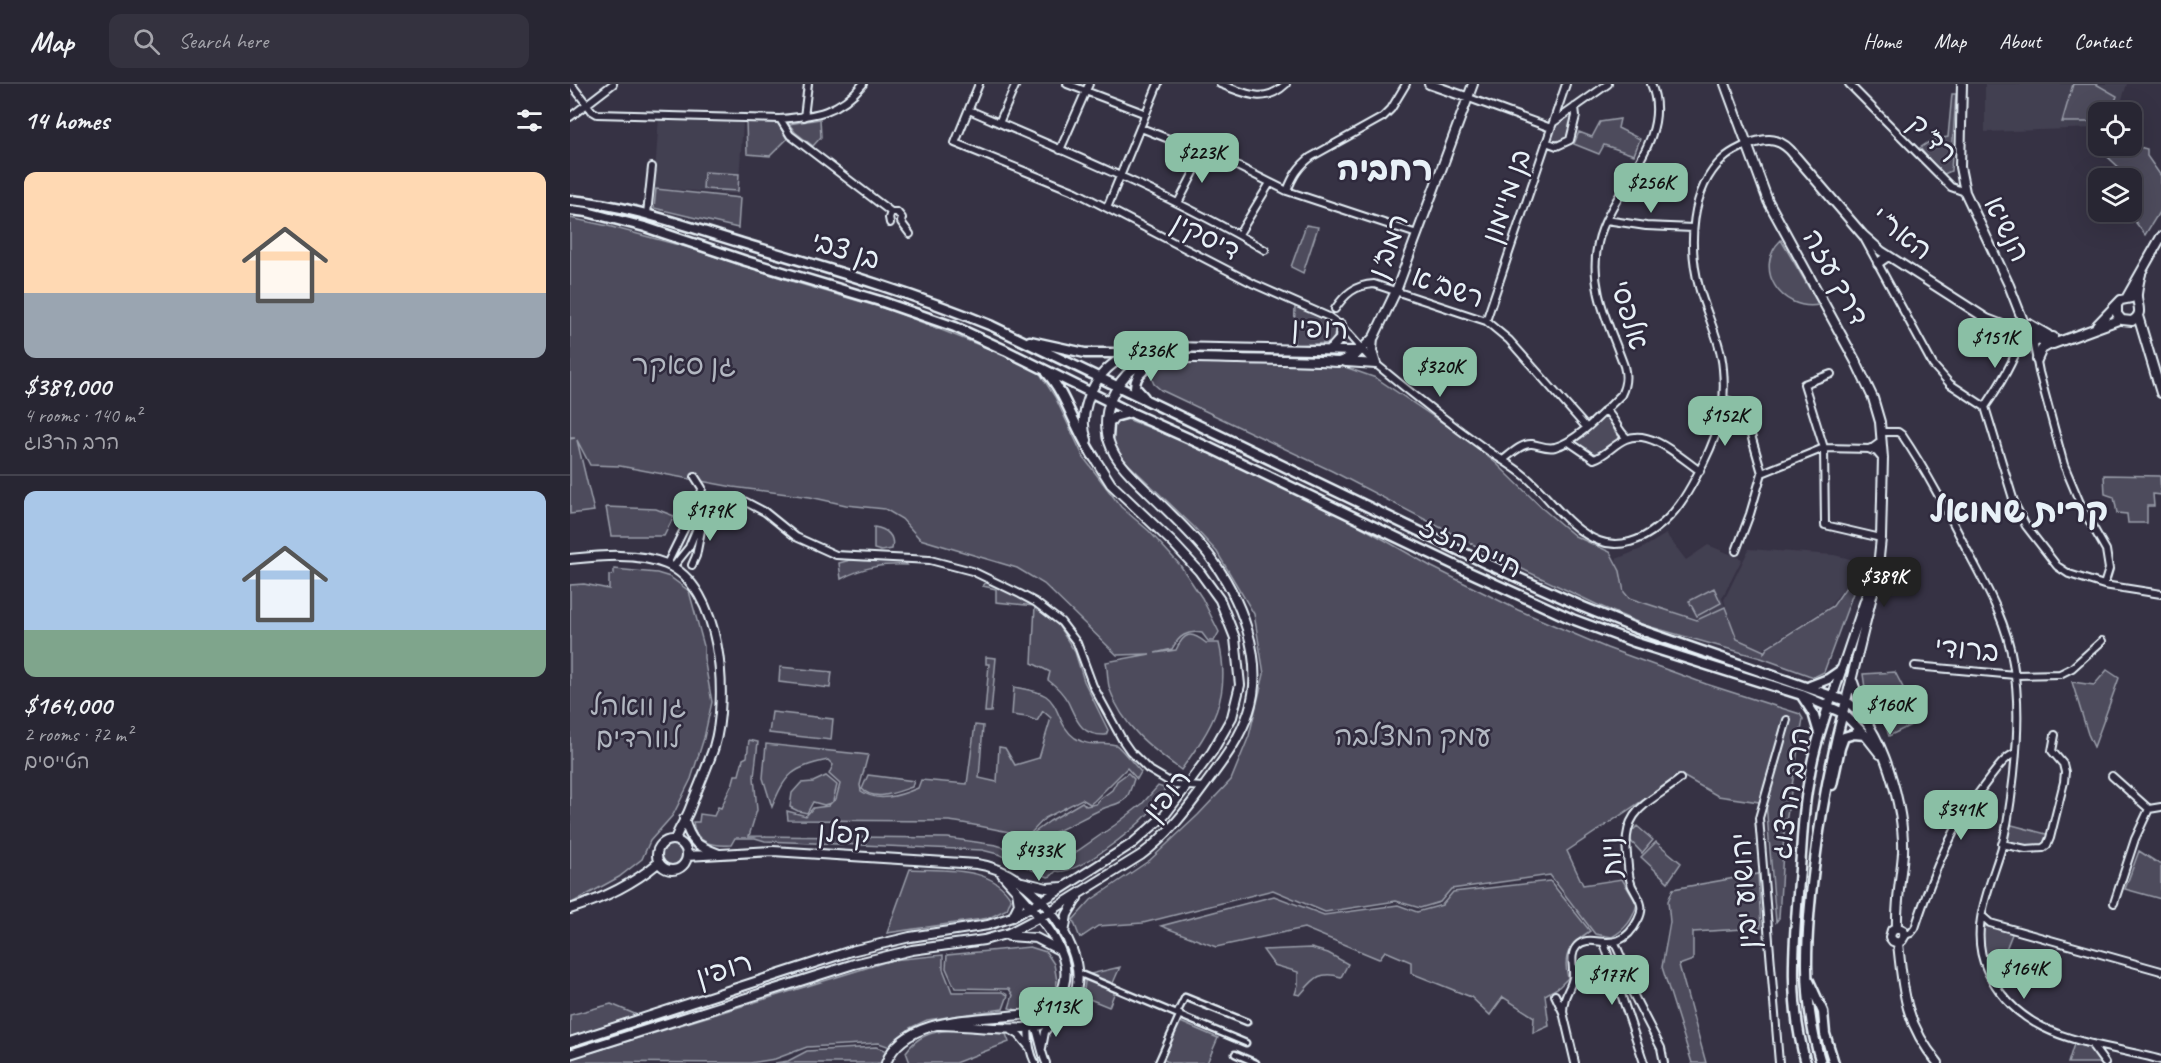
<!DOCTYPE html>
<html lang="en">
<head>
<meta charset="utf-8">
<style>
	:root { --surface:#282633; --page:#34323f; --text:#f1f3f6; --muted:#a5a5ac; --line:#44434e; --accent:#8abfa5 }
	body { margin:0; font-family:Caveat,"Playpen Sans Hebrew",sans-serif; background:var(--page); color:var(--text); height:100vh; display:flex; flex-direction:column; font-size:22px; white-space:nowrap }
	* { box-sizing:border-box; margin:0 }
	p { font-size:20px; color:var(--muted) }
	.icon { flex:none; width:33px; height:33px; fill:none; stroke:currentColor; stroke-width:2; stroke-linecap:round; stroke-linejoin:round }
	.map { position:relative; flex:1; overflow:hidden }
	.panel { display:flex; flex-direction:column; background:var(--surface); width:570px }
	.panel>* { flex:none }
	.buttons { position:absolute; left:1518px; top:18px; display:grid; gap:12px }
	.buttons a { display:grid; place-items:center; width:54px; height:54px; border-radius:12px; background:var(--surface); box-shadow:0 6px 24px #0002,0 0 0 2px var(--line); font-size:30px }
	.price { position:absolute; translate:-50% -51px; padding:0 14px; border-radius:12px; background:var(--accent); color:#111; font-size:20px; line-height:39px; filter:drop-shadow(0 2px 3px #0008) }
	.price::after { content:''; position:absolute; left:50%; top:36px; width:18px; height:14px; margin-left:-9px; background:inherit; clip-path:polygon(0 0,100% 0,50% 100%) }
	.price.selected { background:#222; color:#fff }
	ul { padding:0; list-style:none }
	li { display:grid; align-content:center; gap:12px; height:318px; padding:0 24px }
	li+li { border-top:2px solid var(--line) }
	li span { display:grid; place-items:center; height:186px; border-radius:12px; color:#555 }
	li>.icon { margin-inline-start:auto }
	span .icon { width:108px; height:108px; fill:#fffc; stroke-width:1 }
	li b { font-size:26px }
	h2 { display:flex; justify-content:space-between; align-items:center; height:72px; padding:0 24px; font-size:26px }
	header { display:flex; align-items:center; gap:36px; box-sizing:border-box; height:84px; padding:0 30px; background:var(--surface); border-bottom:2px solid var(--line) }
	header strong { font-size:28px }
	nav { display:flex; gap:33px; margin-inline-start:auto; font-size:21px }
	.search { width:420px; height:54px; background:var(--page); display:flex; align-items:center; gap:15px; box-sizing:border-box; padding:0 21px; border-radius:12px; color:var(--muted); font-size:22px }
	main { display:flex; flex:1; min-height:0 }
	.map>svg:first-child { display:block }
	.built { fill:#433f51 }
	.green { fill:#4d4b5c; stroke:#9a9eaa; stroke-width:1.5 }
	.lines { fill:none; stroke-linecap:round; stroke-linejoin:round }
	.pedestrian-casing { stroke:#e8f1f8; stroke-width:9 }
	.minor-casing { stroke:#e8f1f8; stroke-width:10 }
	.tertiary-casing { stroke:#e8f1f8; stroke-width:12 }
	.secondary-casing { stroke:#e8f1f8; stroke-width:13 }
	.pedestrian { stroke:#2f2a3d; stroke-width:4.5 }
	.minor { stroke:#2f2a3d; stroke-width:6 }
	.tertiary { stroke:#2f2a3d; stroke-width:8 }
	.secondary { stroke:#2f2a3d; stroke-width:8 }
	.labels { text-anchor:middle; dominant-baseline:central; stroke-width:5; stroke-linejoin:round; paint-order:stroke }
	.street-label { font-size:28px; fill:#e8f1f8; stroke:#2f2a3d }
	.park-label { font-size:28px; fill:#b2b7c1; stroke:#2f2a3d }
	.district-label { font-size:34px; font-weight:bold; fill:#e8f1f8; stroke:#2f2a3d }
</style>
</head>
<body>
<header>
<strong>Map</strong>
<div class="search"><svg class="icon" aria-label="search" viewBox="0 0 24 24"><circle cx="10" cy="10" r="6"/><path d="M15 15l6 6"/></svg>Search here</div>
<nav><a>Home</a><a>Map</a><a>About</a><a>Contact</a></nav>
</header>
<main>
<section class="panel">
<h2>14 homes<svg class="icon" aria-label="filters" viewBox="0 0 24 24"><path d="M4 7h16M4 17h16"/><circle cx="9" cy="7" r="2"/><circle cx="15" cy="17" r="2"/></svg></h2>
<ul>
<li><span style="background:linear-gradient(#ffd9b3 65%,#9aa5b1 0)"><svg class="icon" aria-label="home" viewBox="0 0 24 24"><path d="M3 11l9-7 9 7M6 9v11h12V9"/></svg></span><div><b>$389,000</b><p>4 rooms · 140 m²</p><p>הרב הרצוג</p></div></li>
<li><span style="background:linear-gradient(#a9c7e8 75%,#7fa58c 0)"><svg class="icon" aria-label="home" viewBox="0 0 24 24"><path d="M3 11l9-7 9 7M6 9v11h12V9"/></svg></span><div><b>$164,000</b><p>2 rooms · 72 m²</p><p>הטייסים</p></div></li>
</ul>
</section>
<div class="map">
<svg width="1591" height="979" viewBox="0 0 1591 979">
	<rect width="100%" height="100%" fill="#363244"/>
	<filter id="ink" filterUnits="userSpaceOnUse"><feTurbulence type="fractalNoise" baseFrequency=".0167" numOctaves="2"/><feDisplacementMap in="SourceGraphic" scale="12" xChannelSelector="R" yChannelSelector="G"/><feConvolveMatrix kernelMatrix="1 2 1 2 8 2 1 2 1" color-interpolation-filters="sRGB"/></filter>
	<g filter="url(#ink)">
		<path class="built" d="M1415,0H1557L1548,28H1528V44L1415,48Z
			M89,32L173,38L168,110L84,104Z
			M1096,450L1116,476L1138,461L1172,475L1152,514L1155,523L1130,535L1075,521L1057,513L1046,475L1071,465Z
			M1179,465L1264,471L1293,478L1260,522L1193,565L1167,556L1154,516Z"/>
		<path class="green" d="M1503,0H1526L1547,12L1541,28H1528V38H1492Z
			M1382,10H1386L1381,87L1372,91L1350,64L1362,56L1378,53Z
			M1004,26L1005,32L999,55L991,60L978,58L984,40Z
			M250,35L251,53L243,62L225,48L219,40Z
			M1050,35L1048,44L1070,55L1064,71L1034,61L1029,70L1004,60L1009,48L1022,53L1030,38Z
			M176,36L207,37L217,55L200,72L177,70Z
			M1528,58V62L1562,61L1577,65V72L1591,92V125L1575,151L1561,132L1547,128H1562V94H1552L1555,89L1526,62Z
			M134,88L169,90L168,107L133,105Z
			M86,105L170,114L168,144L84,124Z
			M0,134L38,142L116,163L227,199L323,227L445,275L469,288L485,313L514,374L551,423L579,447L610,481L632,514L649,548L644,557H638L632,549C617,546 609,552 602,565L585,569L606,566C614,548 621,547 636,559H649C662,614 642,643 611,686C581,664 553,643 540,606C537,598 538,587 536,578L580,570L547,571L474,500L447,484L350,455L332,435L315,425L276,421L240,413L163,403L50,382L20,381L7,356L24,427L0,430V355L5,354H0Z
			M736,141L748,143L733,189L721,183Z
			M1211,156L1249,221C1211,228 1182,184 1211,156Z
			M725,221L753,232L766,240L764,253L761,259L724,261Z
			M612,277L775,283L806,294L892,352L927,380L973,425L1005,452L1040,468L1050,487L1054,508L1059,514L1127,536L1155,523L1167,555L1194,567V569L1197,564L1263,522L1296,474L1254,588L1244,593L1238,591L1191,574L1074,541L1030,522L929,474L762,387L591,306L584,300L579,289C589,279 597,278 612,277Z
			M1035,330C1042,337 1042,347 1050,353L1030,368L1022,370L1004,358L1013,353Z
			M557,335L645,369L716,400L862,483L948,526L1037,564L1136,600L1230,630L1233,635L1214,750L1209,834L1206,838L1196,719L1148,712L1111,691L997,767L1013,801L1052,795L1067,820C1063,835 1056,845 1042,853L1025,850L980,791L881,805L870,818L850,824L826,817L755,828L703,806L573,839L528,842L510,854L503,836L521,816L580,776L628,731L661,696L679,652L694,590L684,530L647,468L623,442L551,373C543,360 533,339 557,335Z
			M1534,391L1590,392L1591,411L1583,410L1584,422H1577V439H1558L1557,430L1547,429L1544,413L1535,410Z
			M36,423L86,425L104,432L94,452H41Z
			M304,443C317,445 325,452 322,465L311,467L304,465Z
			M288,474L332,476L337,481C312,480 293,483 271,495L269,479Z
			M44,485L87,489L100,493L119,507L134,562V574L142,618L134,654L121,695L103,731L80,757L72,775L49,793L0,820V501L14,500L39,505V491L44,490Z
			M417,497L475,526L486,538L505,568L514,597L538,646L536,651C511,652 507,637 498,618C493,609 486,602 478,596L480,588L462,579L465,522L426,518V505L413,502Z
			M1144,504L1151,519L1127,532L1119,517Z
			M416,573L426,574L421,628H415L419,580H416Z
			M210,583L262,588L260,604L209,598Z
			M1537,586L1549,594L1524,663L1518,650L1502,598L1524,601Z
			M1325,588L1341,619L1345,639L1319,652L1312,631L1295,604L1293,590Z
			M444,603C454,605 467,606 476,612C490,622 488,642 505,654C522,665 531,656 546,661C549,662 566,683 571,688L567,695L557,684L524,717L520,720L512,715L475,734L459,751C432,748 406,740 379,737L218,736L217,727L236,732L243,724L258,722L261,719L254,721L243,718L237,729L228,727L220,723L222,709L231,699L243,698L256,692L267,701L263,717L266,715L270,700L259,690L263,681L258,676C222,684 216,689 202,723L193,694L196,660L298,671L290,701L291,707C308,719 329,712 348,704L351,696L397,700L405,641L413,642L409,694L427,698L429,663L435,664L445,681L469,674L481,634L473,627L467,637L457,633L442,631Z
			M202,628L263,635L261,656L199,649Z
			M179,656L188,658L184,693L187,726L179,752L378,754L426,761L482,778L493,777L545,741L572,720L588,702L594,704V707C589,714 585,723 578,730C564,745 507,792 486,787L481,792L478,793L428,770L412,766L195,757L185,754H165L161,761C143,762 125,760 123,738H129L130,730L144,732L148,723L151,724L161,702H162L165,691H169L173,675L177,673Z
			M558,689L564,695C562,701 560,708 557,713C551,721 540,721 532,725C510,735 490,748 467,755L462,750L480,737L512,718L516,722L526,720L530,715L542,706L547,697Z
			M298,691L344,697L342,703C327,708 305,718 292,705Z
			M1438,740L1480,751L1474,761L1466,763L1434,760Z
			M1067,742L1083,756L1072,769L1057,753Z
			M1086,758L1111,779L1098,798L1071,773Z
			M90 771a11 11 0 1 1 22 0a11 11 0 1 1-22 0Z
			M1569,767L1591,781V815L1555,805Z
			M340,785C374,787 422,781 441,815L437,825L419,834L317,849Z
			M1188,790L1191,844L1123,848V876L1109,881L1136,979H1122L1092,883L1100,838L1098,817L1103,805Z
			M980,797L1020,847C1000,860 992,870 998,894L989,903L975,911L979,942L963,949L964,933L933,913L920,931L901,913L841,889V878L815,867L809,875L734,844L646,863L591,842L704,812L754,831L828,821L847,828L872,821L883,808Z
			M1420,840L1444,845L1436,865L1418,887L1413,874L1410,846Z
			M460,863L476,868L484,880L487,897L485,908L473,921L454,928L439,924L443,911L439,905L385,904L376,884L377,871Z
			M741,864L758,869L778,880L771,893C749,886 744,895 730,911L725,910L728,901V888L704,881L693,866Z
			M373,871V885L382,908H432L438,911L433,925L357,936L340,944L320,963L309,959L237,963L205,975L180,979L0,978V975L322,876Z
			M550,883L543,899L544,910L539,923L517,914L515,918L508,916L514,905L516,891Z
			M41,920L67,931L0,953V931Z
			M608,937L648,954L637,979H600L592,975Z
			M380,946L436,950L439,958L385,979H340L336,968C347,952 361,948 380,946Z
			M1504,960L1525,965L1529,979H1498Z
			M306,963L317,967L311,979H205L218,977L237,967Z"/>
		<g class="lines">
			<defs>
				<path id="pedestrian" d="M508,889L676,959
					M607,929L615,913L677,938
					M665,970L686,979
					M588,979L610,930"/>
				<path id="minor" d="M1,0L22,27L27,30L210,35C245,32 269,29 293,0
					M409,0L385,59L506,108L684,200L759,233C778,245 789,265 806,280C842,310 879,339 917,366C930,375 943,382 955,392C979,412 999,446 1029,457C1050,465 1072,456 1088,443C1105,430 1116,412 1126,393C1146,357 1157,327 1153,285C1151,257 1136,230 1129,203C1118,162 1120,105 1153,75C1160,68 1168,65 1176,61
					M497,0L576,30
					M650,0C675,9 694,21 716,0
					M1279,0L1381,103L1395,108
					M899,14L981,44
					M399,26C499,69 601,111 695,166
					M0,33L43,0
					M234,33L238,0
					M210,35L220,51L321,128
					M984,38L1038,0
					M429,39L446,0
					M571,44L667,82L717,107L847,150
					M976,58L987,62L1000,56L1006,32L1005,23
					M490,66L519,0
					M717,107C723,92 728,83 741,73L813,33L821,25L836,0
					M608,119L634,69
					M537,124L588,0
					M77,130L82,83
					M1036,136L1076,142L1123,144
					M320,139L319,134L321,128H327L332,134L331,138L340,150
					M669,150L700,99
					M1294,154L1363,281L1380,300L1415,323L1445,421L1456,442L1487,482L1499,490L1534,501L1591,510
					M765,225C775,210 785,201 804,200L916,237L939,256L1016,343
					M916,237L996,0
					M1462,251L1469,288L1494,381L1513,426L1536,466L1539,485L1534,501
					M1261,290L1234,300L1254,364L1255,441L1311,454
					M1153,315L1169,320L1174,327L1192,389L1180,430L1166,467
					M1415,323C1430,301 1442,281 1451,256
					M1035,326C1045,333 1047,346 1057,354
					M1312,348H1328L1332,351C1357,388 1377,427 1397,466C1416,502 1437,538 1443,579C1451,622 1447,671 1441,714C1439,731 1436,747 1432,763C1420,803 1398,846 1417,886C1451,959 1525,957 1591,976
					M999,358L1024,375C1036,371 1044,360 1056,355C1080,344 1111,374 1130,387
					M933,376C941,370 952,359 962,360C970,361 976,365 985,363C1008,357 1034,327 1051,311C1056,301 1057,293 1054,282C1040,242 1018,204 1028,159C1039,107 1105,56 1081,0
					M1192,389L1254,364L1301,365L1312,357
					M97,480L131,411L132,404L125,393
					M122,481L126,472L133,436
					M103,483L119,463L133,430L149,416L161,414L174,417L195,428L226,453L266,471L360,476L402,487L450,510L465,518L491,538L507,559L523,602L553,657L560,667L578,685L605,701L633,703
					M1345,582L1445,591L1490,590L1502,584L1532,557
					M1542,692L1579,725
					M1432,760L1456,765L1473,764L1477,761L1480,754L1494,698L1495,688L1493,680L1482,667L1485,651
					M1544,819L1565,755L1579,725L1591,723
					M1412,832L1420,839L1591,887
					M1335,851L1341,849L1345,844C1364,786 1381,743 1419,695C1427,685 1434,674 1445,669
					M1034,859L1074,979
					M1045,859L1055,882L1062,908L1091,964L1094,979
					M985,911L993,928L1005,979
					M993,928C993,923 994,918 995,914C997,907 1002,901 1003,893C1004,882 999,871 1007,862C1022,846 1048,876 1068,836C1076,821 1068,814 1062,802C1058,793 1058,781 1057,771C1052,724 1079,720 1110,695
					M460,930C469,946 469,963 476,979
					M460,931C457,947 458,964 465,979
					M440,946L449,951L459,963
					M1521,960L1535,979
					M472,964L475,948L485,935
					M1209,979L1189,734L1217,636"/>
				<path id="tertiary" d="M859,0L899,14
					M1155,0L1198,117L1286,278L1303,314L1310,338L1313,374L1311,454L1307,492L1276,617C1313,642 1335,726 1333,769C1331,794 1326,818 1327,843
					M1392,0L1390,83L1395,108L1439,201L1455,242L1467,256L1483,260L1551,235
					M1176,61C1194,55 1206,52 1220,66L1293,151L1311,167L1417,235L1453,249L1483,253
					M1308,179L1318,172
					M1557,213L1591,153
					M1547,222V230L1552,236L1562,237C1575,229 1566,221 1567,210C1568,203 1569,196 1571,190
					M1568,232L1591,309
					M1459,240L1478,251
					M1527,241L1551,216L1561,214
					M761,265L770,255L771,241
					M1467,276L1472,265L1481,260
					M776,278L806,280L802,267L803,254
					M517,356C512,343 513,332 517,319C529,278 561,264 602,263L791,267
					M1301,365L1307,367L1313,374
					M0,475C30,472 67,468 96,480C152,503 159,613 144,663C137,684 127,706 119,727C115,737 108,745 105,756
					M1283,598L1294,629
					M1263,611L1304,490
					M1273,629L1295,651L1310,670
					M114,735C121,759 127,762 149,770
					M87 771a15 15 0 1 1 30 0a15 15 0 1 1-30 0Z
					M117,772L203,767L407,780C422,782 436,788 449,797C488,824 540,904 481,937C455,952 397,940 367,941
					M452,798L477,804L493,803
					M0,825C32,815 63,800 88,779
					M443,832L449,820L447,807
					M1327,843L1322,846L1320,853L1323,857L1328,859
					M1327,843L1333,846L1335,851L1332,856L1328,859
					M494,849L497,831L507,814
					M439,852L466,854L489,866
					M1328,859C1333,907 1335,940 1368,979
					M0,958L281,867L340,853L418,841L442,833L480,812L563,759L594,732L642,668L662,633L670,601L665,554L650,516L629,487L603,459L541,400L522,370
					M0,970L284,880L342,866L414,856L439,849L479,828L571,771C597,752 616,727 635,701C652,678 670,655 679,627C696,575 670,512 638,470C620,448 599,428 578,408C567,397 554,386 545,371C535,354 533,334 541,315C546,304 552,293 562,286C590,269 637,275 669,275C702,276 735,276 769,278L786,271L804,253L826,207L903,0
					M316,979C336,926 426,938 470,928C479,924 485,918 490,910C514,869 454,817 432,790"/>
				<path id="secondary" d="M0,116C59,121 115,142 172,159C256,184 340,208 422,242L911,477L1013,523L1065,544L1276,617C1261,672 1251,727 1244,784C1236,849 1231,915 1251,979
					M0,126L17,128L75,143L176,177L310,217L385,243L435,266L564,330L640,364L899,488L1002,535L1064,558L1232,611L1273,629
					M460,257L515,269H566
					M477,289C496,310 506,348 524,373
					M574,313L565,303C565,289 578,282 590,277
					M538,354L539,340L544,333L559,329
					M1240,602L1258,595L1271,586
					M1232,612L1243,629L1249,649
					M1262,701L1270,664L1274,653L1284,650L1295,651
					M1239,897L1253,928L1255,950L1264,979
					M1236,979C1218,918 1224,859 1229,797C1232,765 1232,733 1238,701C1242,672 1251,645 1260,617"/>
			</defs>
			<use href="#pedestrian" class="pedestrian-casing"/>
			<use href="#minor" class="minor-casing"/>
			<use href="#tertiary" class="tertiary-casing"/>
			<use href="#secondary" class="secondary-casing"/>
			<use href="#pedestrian" class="pedestrian"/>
			<use href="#minor" class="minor"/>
			<use href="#tertiary" class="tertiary"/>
			<use href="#secondary" class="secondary"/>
		</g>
	</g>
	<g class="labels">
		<g class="street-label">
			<text transform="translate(1363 54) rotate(45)">רד"ק</text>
			<text transform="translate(936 112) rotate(-71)">בן מיימון</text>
			<text transform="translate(1437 145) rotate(64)">הנשיא</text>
			<text transform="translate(1332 149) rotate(38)">האר"י</text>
			<text transform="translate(636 152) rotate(27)">דיסקין</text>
			<text transform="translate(818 162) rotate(-69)">רמב"ן</text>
			<text transform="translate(276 166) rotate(17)">בן צבי</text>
			<text transform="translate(1266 193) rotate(61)">דרך עזה</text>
			<text transform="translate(878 203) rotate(19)">רשב"א</text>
			<text transform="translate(1060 231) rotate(73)">אלפסי</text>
			<text transform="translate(750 244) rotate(2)">רופין</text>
			<text transform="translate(901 463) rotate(25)">חיים הזז</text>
			<text transform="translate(1397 565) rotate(5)">ברודי</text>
			<text transform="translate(1220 709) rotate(-81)">הרב הרצוג</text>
			<text transform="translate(597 711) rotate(-51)">רופין</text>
			<text transform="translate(274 749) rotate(4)">קפלן</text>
			<text transform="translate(1041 773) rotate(-94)">ניות</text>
			<text transform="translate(1174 807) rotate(-94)">יהושוע יבין</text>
			<text transform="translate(154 885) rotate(-18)">רופין</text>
		</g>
		<g class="park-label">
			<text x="114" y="280">גן סאקר</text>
			<text x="68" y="621">גן וואהל<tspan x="68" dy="32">לוורדים</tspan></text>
			<text x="843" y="651">עמק המצלבה</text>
		</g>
		<g class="district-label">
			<text x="815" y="84">רחביה</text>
			<text x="1449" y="426">קרית שמואל</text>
		</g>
	</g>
</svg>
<div class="buttons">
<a><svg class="icon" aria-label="locate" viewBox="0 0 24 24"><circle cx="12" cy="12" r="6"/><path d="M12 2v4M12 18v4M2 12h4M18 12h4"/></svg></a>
<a><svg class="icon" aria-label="layers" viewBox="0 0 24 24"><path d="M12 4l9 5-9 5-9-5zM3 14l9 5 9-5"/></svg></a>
</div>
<b class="price" style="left:632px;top:100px">$223K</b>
<b class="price" style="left:1081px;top:130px">$256K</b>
<b class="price" style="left:1425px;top:285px">$151K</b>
<b class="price" style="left:581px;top:298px">$236K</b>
<b class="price" style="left:870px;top:314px">$320K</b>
<b class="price" style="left:1155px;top:363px">$152K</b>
<b class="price" style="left:140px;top:458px">$179K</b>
<b class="price selected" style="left:1314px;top:524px">$389K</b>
<b class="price" style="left:1320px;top:652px">$160K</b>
<b class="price" style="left:1391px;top:757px">$341K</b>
<b class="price" style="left:469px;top:798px">$433K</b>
<b class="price" style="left:1454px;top:916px">$164K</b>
<b class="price" style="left:1042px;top:922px">$177K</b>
<b class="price" style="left:486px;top:954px">$113K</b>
</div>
</main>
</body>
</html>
